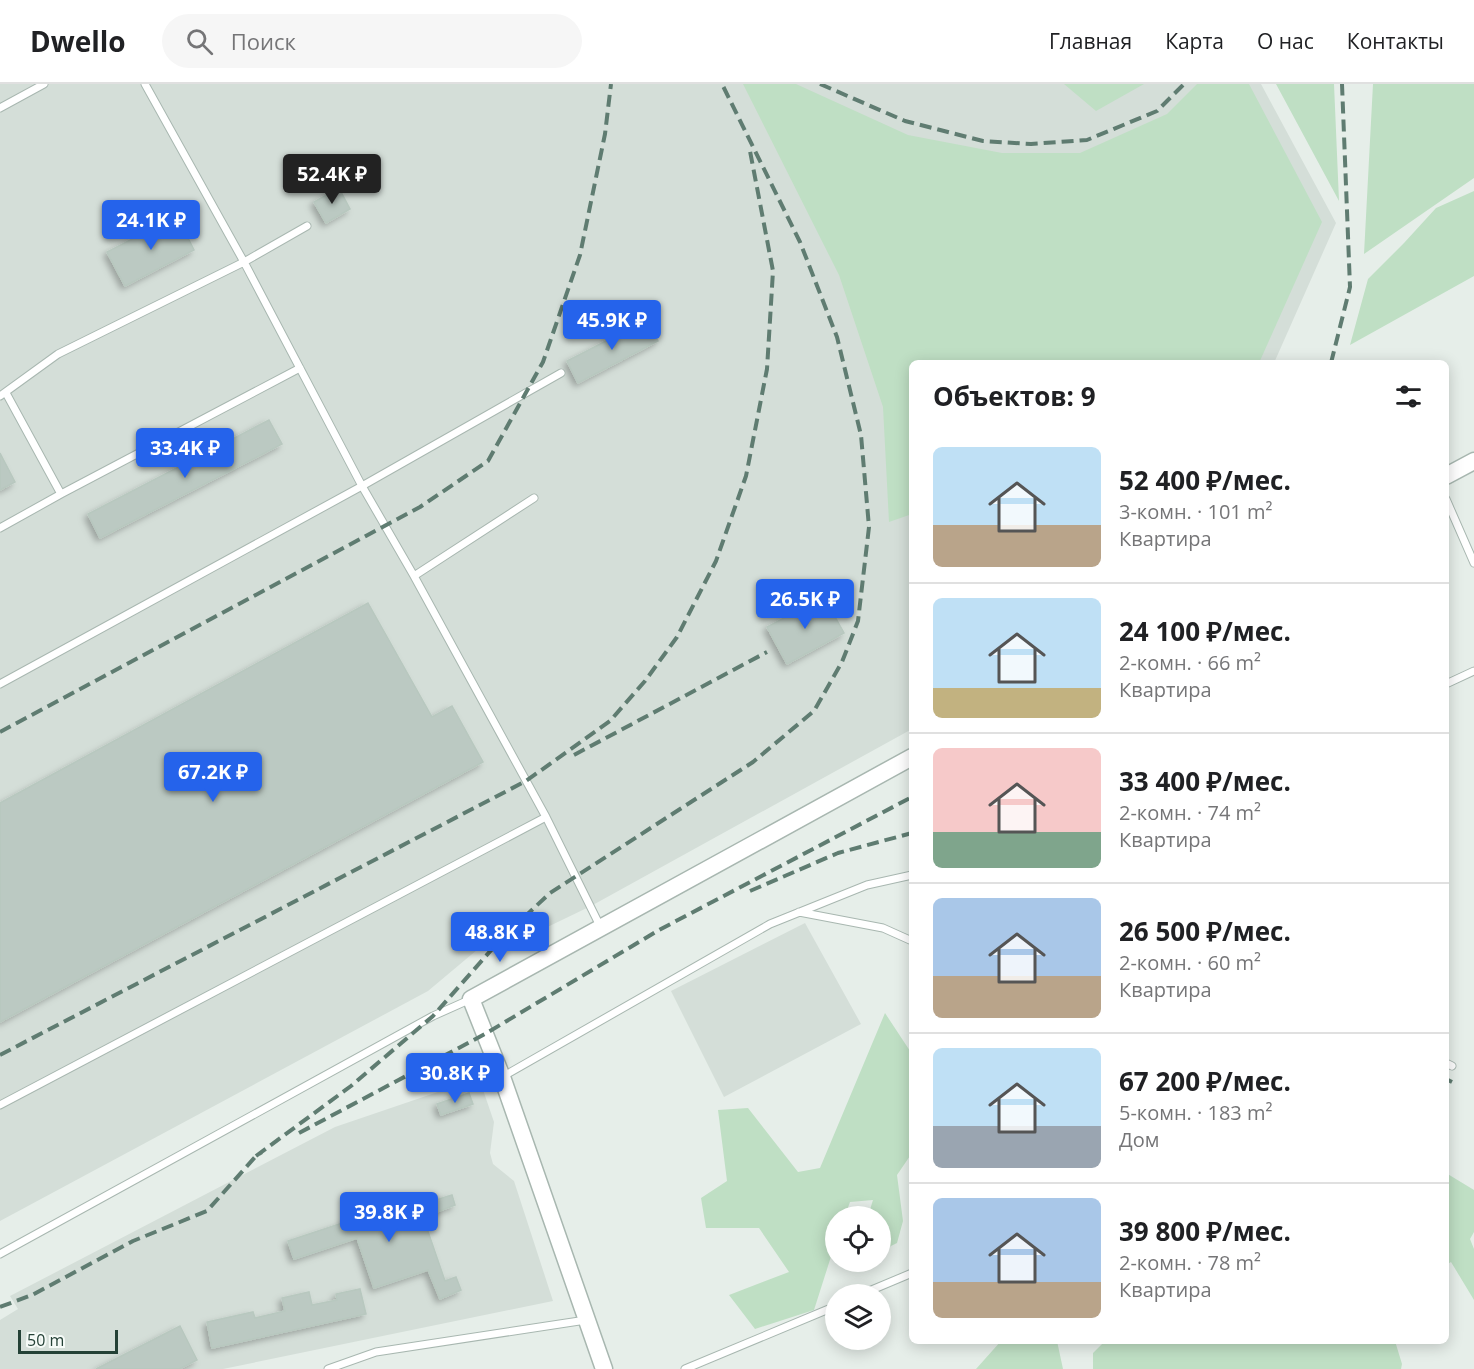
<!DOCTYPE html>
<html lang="ru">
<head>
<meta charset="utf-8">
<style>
	:root { --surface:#fff; --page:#f6f6f6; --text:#202124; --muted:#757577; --line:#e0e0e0; --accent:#2563eb }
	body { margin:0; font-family:"Open Sans",sans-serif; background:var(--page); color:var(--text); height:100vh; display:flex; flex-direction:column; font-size:22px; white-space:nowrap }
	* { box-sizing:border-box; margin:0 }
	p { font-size:20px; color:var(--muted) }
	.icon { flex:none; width:33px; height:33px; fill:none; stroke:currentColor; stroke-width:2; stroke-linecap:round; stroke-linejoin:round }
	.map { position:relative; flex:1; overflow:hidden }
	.drawer { position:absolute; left:909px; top:276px; width:540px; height:984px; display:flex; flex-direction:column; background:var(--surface); border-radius:9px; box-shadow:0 3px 15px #0003 }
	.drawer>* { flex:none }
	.controls { position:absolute; left:825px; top:1122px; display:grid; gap:12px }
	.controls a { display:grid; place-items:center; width:66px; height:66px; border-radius:50%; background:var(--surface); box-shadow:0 3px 15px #0003; font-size:30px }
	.scale { position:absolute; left:18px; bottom:15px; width:100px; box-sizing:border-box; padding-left:6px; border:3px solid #244136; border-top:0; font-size:16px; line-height:21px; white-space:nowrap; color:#244136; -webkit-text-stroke:4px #f6fbf8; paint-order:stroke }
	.price { position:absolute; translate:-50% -51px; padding:0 14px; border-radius:6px; background:var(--accent); color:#fff; font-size:20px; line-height:39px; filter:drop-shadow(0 2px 3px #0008) }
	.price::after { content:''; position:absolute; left:50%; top:36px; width:18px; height:14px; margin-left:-9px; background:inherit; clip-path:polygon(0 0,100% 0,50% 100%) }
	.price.on { background:#222; color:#fff }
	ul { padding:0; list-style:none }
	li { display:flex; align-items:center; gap:18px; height:150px; padding:0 24px }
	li+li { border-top:2px solid var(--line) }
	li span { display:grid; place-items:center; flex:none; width:168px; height:120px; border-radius:9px; color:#555 }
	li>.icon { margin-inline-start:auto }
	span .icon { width:72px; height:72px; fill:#fffc; stroke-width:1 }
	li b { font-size:26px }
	h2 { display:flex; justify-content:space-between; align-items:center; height:72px; padding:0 24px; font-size:26px }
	header { display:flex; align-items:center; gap:36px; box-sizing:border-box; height:84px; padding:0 30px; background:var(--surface); border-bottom:2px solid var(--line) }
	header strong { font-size:28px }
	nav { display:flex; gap:33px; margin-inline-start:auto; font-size:21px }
	.search { width:420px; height:54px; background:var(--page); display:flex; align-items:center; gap:15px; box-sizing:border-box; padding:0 21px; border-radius:33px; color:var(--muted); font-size:22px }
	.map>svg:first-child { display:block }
	.built { fill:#d4ded8 }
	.green { fill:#bfdfc4 }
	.building { fill:#bbc9c2; stroke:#b8c8bf; stroke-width:1.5; filter:url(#shadow) }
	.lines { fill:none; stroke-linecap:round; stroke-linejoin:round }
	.service-casing { stroke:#a8b7b0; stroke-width:9 }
	.tertiary-casing { stroke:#a8b7b0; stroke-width:19 }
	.service { stroke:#fff; stroke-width:7 }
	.tertiary { stroke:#fff; stroke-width:16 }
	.rail { stroke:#5f7c71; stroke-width:4; stroke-dasharray:12 6; stroke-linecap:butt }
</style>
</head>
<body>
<header>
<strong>Dwello</strong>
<div class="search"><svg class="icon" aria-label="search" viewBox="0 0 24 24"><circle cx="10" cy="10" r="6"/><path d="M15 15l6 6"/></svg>Поиск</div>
<nav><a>Главная</a><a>Карта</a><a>О нас</a><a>Контакты</a></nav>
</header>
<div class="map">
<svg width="1474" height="1285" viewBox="0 0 1474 1285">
	<defs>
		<filter id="shadow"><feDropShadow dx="-3.5" dy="3.5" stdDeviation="3" flood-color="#0004"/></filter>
	</defs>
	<rect width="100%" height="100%" fill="#e6eee9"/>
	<path class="built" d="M0,0H1261L1336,139L1274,279H912V645L591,822L506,863L496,850L428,907L0,1137Z
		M805,839L861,940L724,1013L671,907Z
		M479,994L494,1038L490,1069L493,1080L514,1097L553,1217L223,1285H0V1236L18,1225L10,1212L335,1043Z"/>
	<path class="green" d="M743,0H796L908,51L1002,69H1080L1167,30L1197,0H1249L1322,138L1259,279H912V430L889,438L883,323L839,191Z
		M1064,0H1144L1096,27Z
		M1276,0H1334L1339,117Z
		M1373,0H1474V94L1364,170Z
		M1474,107V192L1350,261L1368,195L1404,159L1436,124Z
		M885,929L912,970V1069L897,1091L903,1137L897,1159L881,1167L880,1132H868L873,1116L850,1118L845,1132H836L835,1160L814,1226L755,1245L729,1211L789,1188L759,1144H706L701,1114L727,1097L718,1026L748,1024L798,1088L820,1084Z
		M1446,1089L1474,1106V1148L1470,1155L1474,1165V1216L1451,1178L1446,1181Z
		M1001,1257H1057L1063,1285H976Z
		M1105,1257H1395L1402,1280L1401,1285H1093V1269Z"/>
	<path class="building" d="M339,104L350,125L326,139L314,118Z
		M177,132L194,166L125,202L107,168Z
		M647,236L658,257L578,299L567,277Z
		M269,336L282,360L100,454L88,430Z
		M0,369L15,398L0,406Z
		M824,513L844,549L787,580L767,543Z
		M368,519L432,633L452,622L483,678L0,938V719Z
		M469,1009L473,1020L441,1031L437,1020Z
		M452,1111L455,1121L423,1133L445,1197L456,1193L461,1206L440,1215L428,1186L374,1204L357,1154L294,1175L288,1157L421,1113L423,1120Z
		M360,1205L366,1230L212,1264L207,1238L253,1228L255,1234L285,1227L282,1214L309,1208L312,1221L337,1216L336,1210Z
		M180,1242L197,1276L179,1285H96Z"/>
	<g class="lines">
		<defs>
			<path id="service" d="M0,24L44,0
				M0,312L58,270L244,178L307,142
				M61,410L300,284
				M1446,415L1474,479
				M0,444L61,410L6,309
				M414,492L534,414
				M0,600L362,402L561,289
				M1446,600L1474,587
				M546,733L601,844
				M799,828L883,844L912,857
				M1446,979L1452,982
				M502,993L770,840L867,801L912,791
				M0,1021L546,733L414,492L362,402L244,178L145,0
				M0,1170L433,932L471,915
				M862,1210L912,1189
				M328,1285L376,1268L586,1236
				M685,1285L836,1222"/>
			<path id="tertiary" d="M1446,392L1474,377
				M604,1285L502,993L471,915L912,673"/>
		</defs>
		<use href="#service" class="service-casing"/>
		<use href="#tertiary" class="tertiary-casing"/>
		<use href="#service" class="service"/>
		<use href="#tertiary" class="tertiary"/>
		<path class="rail" d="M820,0L905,37L983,57L1031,60L1087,56L1157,27L1184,0
			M1331,279L1350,203L1342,0
			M0,648L420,423L488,377L543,278L580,171L605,50L611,0
			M574,671L767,568
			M750,807L838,769L912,749
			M0,971L526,697L610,637L645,597L677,553L716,477L746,392L767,285L773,187L750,67
			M1446,995L1452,998
			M299,1049L485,950L659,846L912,713
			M256,1072L351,1002L433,932L500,856L550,809L753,678L814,627L842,578L858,537L869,443L861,351L837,253L800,158L722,0
			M0,1223L32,1211L133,1157L207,1127L256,1072L262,1068"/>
	</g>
</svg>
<div class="controls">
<a><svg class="icon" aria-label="locate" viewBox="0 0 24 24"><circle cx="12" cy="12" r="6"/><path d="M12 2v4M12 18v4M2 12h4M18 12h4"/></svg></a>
<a><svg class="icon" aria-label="layers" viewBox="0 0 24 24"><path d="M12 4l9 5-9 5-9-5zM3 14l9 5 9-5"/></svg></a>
</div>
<div class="scale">50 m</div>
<b class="price on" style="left:332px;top:121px">52.4K ₽</b>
<b class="price" style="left:151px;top:167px">24.1K ₽</b>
<b class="price" style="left:612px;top:267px">45.9K ₽</b>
<b class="price" style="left:185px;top:395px">33.4K ₽</b>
<b class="price" style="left:805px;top:546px">26.5K ₽</b>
<b class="price" style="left:213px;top:719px">67.2K ₽</b>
<b class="price" style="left:500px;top:879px">48.8K ₽</b>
<b class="price" style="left:455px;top:1020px">30.8K ₽</b>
<b class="price" style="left:389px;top:1159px">39.8K ₽</b>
<section class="drawer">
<h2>Объектов: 9<svg class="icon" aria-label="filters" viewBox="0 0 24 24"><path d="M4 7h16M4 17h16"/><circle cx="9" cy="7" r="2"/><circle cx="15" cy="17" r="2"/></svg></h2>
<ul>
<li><span style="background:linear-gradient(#bfe0f5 65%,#b9a48a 0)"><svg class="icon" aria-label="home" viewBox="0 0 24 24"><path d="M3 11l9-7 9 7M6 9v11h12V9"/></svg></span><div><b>52 400 ₽/мес.</b><p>3-комн. · 101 m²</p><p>Квартира</p></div></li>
<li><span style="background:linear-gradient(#bfe0f5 75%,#c2b280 0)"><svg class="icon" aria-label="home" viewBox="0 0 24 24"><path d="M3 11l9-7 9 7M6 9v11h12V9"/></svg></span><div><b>24 100 ₽/мес.</b><p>2-комн. · 66 m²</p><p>Квартира</p></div></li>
<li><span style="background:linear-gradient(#f6c9c9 70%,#7fa58c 0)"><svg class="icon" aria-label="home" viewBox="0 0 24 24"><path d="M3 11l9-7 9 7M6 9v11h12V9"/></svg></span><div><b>33 400 ₽/мес.</b><p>2-комн. · 74 m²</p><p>Квартира</p></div></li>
<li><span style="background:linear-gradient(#a9c7e8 65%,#b9a48a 0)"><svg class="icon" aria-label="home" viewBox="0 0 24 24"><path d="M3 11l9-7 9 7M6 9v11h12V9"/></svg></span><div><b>26 500 ₽/мес.</b><p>2-комн. · 60 m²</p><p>Квартира</p></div></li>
<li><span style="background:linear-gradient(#bfe0f5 65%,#9aa5b1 0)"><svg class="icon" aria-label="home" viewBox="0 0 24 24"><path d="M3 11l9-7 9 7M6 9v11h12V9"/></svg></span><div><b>67 200 ₽/мес.</b><p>5-комн. · 183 m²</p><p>Дом</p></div></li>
<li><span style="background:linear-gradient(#a9c7e8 70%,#b9a48a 0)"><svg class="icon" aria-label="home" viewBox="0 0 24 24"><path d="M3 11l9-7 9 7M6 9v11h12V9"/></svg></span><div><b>39 800 ₽/мес.</b><p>2-комн. · 78 m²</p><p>Квартира</p></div></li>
</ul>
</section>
</div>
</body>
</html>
